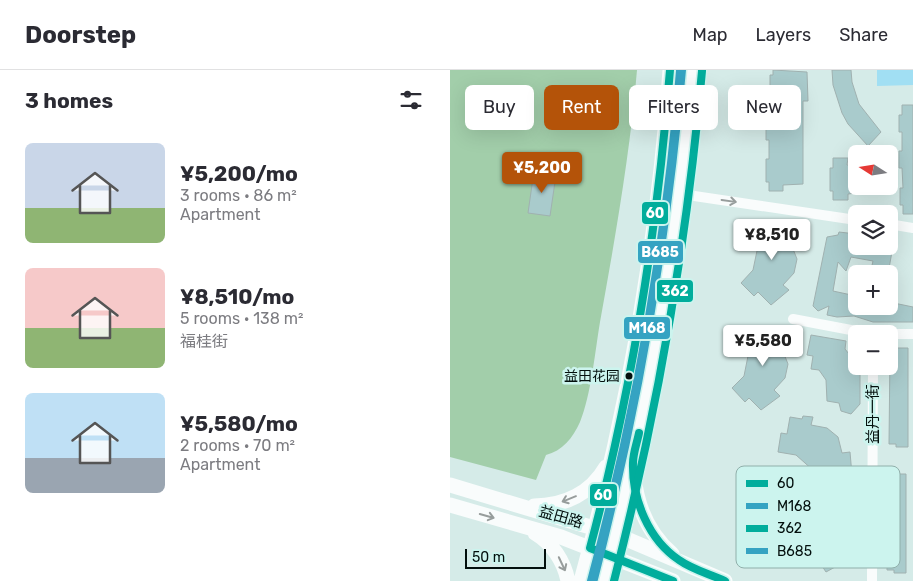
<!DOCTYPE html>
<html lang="en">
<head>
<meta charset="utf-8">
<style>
	:root { --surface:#fff; --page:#f2f2f3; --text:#2b2b33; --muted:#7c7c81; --line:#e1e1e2; --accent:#b45309 }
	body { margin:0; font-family:Rubik,"Noto Sans SC",sans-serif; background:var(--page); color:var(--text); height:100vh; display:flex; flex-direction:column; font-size:19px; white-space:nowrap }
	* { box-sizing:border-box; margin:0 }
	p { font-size:16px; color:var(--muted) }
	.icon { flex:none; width:28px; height:28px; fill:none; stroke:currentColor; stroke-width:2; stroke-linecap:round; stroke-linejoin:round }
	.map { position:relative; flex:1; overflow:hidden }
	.side { display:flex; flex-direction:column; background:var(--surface); width:450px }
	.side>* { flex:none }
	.top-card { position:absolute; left:15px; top:15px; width:372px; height:45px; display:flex; gap:10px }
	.needle { width:32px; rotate:282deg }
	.tools { position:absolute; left:398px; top:75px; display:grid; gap:10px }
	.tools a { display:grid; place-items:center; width:50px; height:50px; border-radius:8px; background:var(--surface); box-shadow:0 5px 20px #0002; font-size:25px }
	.scale { position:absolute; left:15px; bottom:12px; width:81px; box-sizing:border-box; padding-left:5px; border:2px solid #030f0d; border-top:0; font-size:14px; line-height:18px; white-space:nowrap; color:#030f0d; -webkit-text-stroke:4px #ccf4ee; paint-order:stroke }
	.price { position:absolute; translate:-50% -42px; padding:0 11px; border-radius:5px; background:#fff; color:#222; font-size:16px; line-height:32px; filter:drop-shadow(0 1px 2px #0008) }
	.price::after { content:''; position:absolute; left:50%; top:30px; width:15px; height:11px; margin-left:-8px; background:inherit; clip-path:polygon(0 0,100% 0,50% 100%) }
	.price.current { background:var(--accent); color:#fff }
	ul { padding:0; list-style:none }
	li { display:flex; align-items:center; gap:15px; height:125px; padding:0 25px }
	li span { display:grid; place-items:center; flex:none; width:140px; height:100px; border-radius:8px; color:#555 }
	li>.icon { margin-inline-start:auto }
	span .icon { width:60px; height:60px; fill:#fffc; stroke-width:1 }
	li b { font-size:21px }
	h2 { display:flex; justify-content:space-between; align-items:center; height:60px; padding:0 25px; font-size:21px }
	.tag { padding:0 18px; border-radius:8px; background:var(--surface); box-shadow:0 5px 20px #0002; font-size:18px; line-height:45px }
	.tag.current { background:var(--accent); color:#fff }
	header { display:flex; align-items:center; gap:30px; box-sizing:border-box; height:70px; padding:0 25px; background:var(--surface); border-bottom:1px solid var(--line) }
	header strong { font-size:24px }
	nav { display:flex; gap:28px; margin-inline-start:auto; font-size:18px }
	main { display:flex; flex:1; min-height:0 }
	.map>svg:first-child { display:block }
	.forest { fill:#a2ceaa }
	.water { fill:#a1dff3 }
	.building { fill:#a9cbcc; stroke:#a0b1b0 }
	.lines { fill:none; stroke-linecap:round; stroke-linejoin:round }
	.street { stroke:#f9fcfc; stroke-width:10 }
	.primary { stroke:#f9fcfc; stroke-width:15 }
	.bus-1-casing { stroke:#ccf4ee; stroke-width:11 }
	.bus-2-casing { stroke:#ccf4ee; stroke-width:11 }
	.bus-3-casing { stroke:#ccf4ee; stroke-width:11 }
	.bus-4-casing { stroke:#ccf4ee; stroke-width:11 }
	.bus-1 { stroke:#01ad9c; stroke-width:8 }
	.bus-2 { stroke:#35a3c2; stroke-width:8 }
	.bus-3 { stroke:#01ad9c; stroke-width:8 }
	.bus-4 { stroke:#35a3c2; stroke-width:8 }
	.oneway { stroke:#979d9c }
	.bus-dot { fill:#030f0d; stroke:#ccf4ee; stroke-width:2 }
	.labels { text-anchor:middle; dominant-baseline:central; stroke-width:5; stroke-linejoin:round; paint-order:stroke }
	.bus-label { font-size:14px; fill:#030f0d; stroke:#ccf4ee; text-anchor:end }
	.street-label { font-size:15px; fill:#030f0d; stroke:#ccf4ee }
	.key { fill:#ccf4ee; stroke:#90afaa; stroke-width:1 }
	.key-label { font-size:14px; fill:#030f0d }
	.line-badge { stroke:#ccf4ee; stroke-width:2 }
	.badge-label { font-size:14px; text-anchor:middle; font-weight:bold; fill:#fff }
</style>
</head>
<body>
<header>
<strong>Doorstep</strong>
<nav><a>Map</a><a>Layers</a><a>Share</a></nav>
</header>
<main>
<section class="side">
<h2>3 homes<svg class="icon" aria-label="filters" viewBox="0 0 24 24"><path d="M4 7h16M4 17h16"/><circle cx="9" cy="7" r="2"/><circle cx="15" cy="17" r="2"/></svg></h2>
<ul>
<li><span style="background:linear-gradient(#c9d6e8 65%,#8fb573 0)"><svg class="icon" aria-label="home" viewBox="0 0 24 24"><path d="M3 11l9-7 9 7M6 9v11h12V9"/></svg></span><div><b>¥5,200/mo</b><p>3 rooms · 86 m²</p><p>Apartment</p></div></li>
<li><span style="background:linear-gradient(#f6c9c9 60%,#8fb573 0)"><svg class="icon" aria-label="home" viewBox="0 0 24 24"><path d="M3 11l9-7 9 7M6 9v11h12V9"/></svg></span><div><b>¥8,510/mo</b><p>5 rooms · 138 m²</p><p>福桂街</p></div></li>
<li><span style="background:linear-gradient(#bfe0f5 65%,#9aa5b1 0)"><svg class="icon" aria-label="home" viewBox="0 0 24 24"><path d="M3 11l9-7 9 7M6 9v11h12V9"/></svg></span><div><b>¥5,580/mo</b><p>2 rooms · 70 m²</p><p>Apartment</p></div></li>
</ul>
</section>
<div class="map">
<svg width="463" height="511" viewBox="0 0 463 511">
	<rect width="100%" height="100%" fill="#d5ebe8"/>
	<path class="forest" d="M0,0H187C180,84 165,169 150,252C145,282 141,325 130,352C123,368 112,381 96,385L86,410L0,387Z"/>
	<path class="water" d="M427,0H463V15L427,16Z"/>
	<path class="building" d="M323,0L357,2L358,31H353V114L333,115V121H319V112H316V89H319V70H316V47H319L320,38V5H323Z
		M382,0H401L402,12L409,34L431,62L418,76L398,54L392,43L383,15Z
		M452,35H463V144H453V135H450V118H453L452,98H449V81H452V62H449V45H452Z
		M383,88H398L397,95H406V123L398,124V130H383V121H380V98H383Z
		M84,101L106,105L100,146L78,143Z
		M337,150L348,170L341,174L347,189L344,203L333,215L339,220L321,235L308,222L304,226L291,213L303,200L308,176L301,160L319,152L321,157Z
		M389,162L406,164V176H443L438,204H420L423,191L401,187L396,201L388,192L383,221L406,226V236H439V232L463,237V252H423L404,246L387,247L377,245L379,236L368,241L363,236L377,167L388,165Z
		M328,256L339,276L332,279L338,294L335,308L324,320L330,326L311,340L299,328L295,332L282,318L294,306L299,281L292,265L309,257L312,263Z
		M361,265L396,271L395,279L403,289H406V296H410V334L401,344L391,341L389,333L377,331L376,310L369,300L361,299L363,286L357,285Z
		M446,278H458V377H446V374H439L440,282L446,281Z
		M353,346L363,347L361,355L377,358L388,367L392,383L400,382L402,405L385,408L387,417L389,425L406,421L414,443L406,445L410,461L405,474L392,484L396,491L376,502L366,487L361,491L350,475L365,465L373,442L364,401L346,385L328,382L331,363L337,364L340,347L352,349Z
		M444,404H456V503H444V500H437V407H444Z"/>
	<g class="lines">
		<path class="street" d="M231,124L406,150
			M439,154L463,158
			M343,249L422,264
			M439,264H463
			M422,511L423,296"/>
		<path class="primary" d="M184,406C187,437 199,464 222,484
			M0,415L167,465L275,511
			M0,435L111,467L223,511
			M84,436C115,436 141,423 156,397
			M85,463C102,473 114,491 118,511
			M131,511C177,344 208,173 220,0
			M154,511C198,343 229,173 242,0"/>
		<defs>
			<path id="bus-1" d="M220,0C207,162 182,321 140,478L223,511
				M189,363C187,373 183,383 183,393C182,430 199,470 229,490C243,500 260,504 275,511"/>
			<path id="bus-2" d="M141,511C186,343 216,174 230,1"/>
			<path id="bus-3" d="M164,511C207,343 237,174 252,1"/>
			<path id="bus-4" d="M144,509C187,341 217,172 232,0"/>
		</defs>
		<use href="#bus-1" class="bus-1-casing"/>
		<use href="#bus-2" class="bus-2-casing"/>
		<use href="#bus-3" class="bus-3-casing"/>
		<use href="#bus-4" class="bus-4-casing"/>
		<use href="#bus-1" class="bus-1"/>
		<use href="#bus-2" class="bus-2"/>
		<use href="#bus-3" class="bus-3"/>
		<use href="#bus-4" class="bus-4"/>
	</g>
	<defs><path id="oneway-shaft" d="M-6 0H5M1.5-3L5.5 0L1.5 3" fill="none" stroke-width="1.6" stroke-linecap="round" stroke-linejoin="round" transform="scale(1.25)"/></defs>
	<g class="oneway">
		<use href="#oneway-shaft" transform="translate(279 131) rotate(8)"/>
		<use href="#oneway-shaft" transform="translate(119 429) rotate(158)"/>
		<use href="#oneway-shaft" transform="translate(37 446) rotate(16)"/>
		<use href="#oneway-shaft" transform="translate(112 494) rotate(65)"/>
	</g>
	<circle class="bus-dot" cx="179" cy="306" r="4.5"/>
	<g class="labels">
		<g class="bus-label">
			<text x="170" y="306">益田花园</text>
		</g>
		<g class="street-label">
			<text transform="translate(423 344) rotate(-90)">益丹一街</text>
			<text transform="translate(111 447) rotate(16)">益田路</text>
		</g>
	</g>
	<rect x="286" y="396" width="164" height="102" rx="8" class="key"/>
	<rect x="296" y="410" width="22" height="7" fill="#01ad9c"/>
	<rect x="296" y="433" width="22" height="6" fill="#35a3c2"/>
	<rect x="296" y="455" width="22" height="7" fill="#01ad9c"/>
	<rect x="296" y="478" width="22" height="6" fill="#35a3c2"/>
	<g class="key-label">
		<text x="327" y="418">60</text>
		<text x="327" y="441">M168</text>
		<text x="327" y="463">362</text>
		<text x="327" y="486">B685</text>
	</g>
	<g class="line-badge">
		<rect x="191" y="131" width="28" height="24" rx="5" fill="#01ad9c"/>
		<rect x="187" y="170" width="47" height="24" rx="5" fill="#35a3c2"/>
		<rect x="206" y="209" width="38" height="24" rx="5" fill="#01ad9c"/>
		<rect x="173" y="246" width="48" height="24" rx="5" fill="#35a3c2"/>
		<rect x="139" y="413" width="29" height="24" rx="5" fill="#01ad9c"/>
	</g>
	<g class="badge-label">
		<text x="205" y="148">60</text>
		<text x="210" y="187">B685</text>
		<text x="225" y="226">362</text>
		<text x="197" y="263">M168</text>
		<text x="153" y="430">60</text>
	</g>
</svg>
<div class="tools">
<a><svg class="needle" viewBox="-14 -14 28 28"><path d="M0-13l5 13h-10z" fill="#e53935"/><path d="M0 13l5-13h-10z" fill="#7c7c81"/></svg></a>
<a><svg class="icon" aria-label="layers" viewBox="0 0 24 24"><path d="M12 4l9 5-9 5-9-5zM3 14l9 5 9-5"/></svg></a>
<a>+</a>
<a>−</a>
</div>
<div class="scale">50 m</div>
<b class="price current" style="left:92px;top:124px">¥5,200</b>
<b class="price" style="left:322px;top:191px">¥8,510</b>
<b class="price" style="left:313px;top:297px">¥5,580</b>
<div class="top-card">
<a class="tag">Buy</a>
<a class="tag current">Rent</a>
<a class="tag">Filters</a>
<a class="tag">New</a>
</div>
</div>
</main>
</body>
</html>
